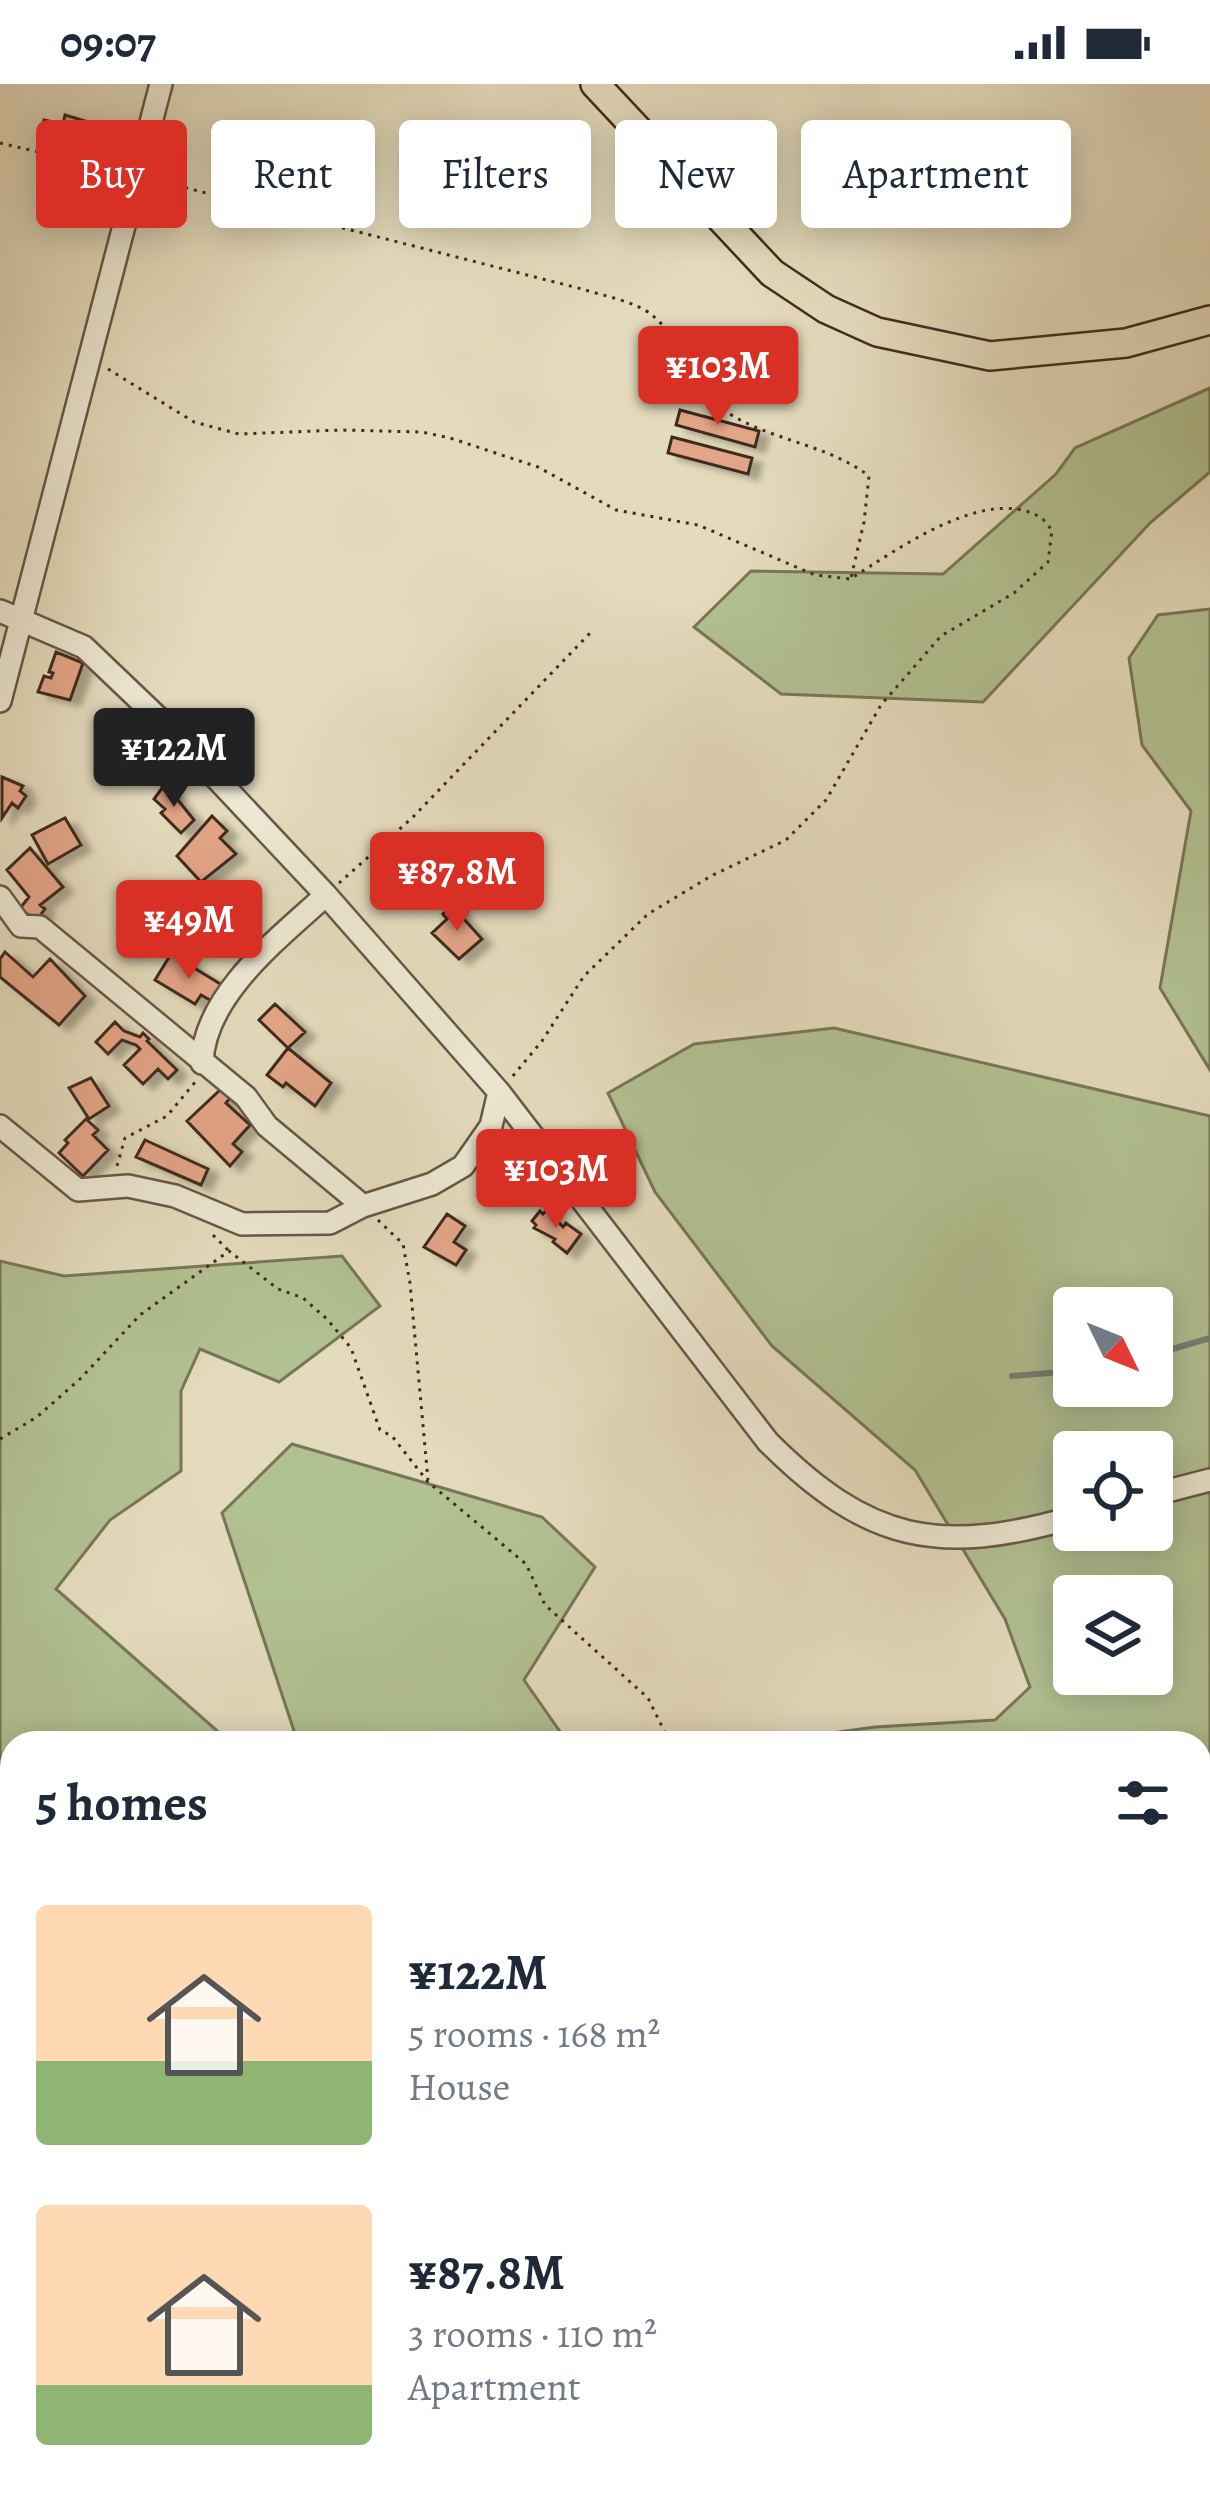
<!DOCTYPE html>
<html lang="en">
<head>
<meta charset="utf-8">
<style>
	:root { --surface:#fff; --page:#f6f6f7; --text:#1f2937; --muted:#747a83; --accent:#d93025 }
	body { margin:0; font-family:Alegreya,serif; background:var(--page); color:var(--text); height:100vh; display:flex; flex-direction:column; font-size:45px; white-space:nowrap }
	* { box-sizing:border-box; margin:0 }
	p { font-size:39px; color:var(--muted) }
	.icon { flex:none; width:66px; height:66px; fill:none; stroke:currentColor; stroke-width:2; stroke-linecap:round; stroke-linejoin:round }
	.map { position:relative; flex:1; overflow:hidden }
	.side { position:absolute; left:0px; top:1647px; width:1212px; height:771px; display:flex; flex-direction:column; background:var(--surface); border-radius:36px 36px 0 0; box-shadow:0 6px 30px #0003 }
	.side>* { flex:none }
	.banner { position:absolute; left:36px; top:36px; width:1140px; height:108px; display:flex; gap:24px }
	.needle { width:78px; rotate:133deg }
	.tools { position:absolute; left:1053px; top:1203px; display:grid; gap:24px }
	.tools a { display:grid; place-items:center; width:120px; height:120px; border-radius:12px; background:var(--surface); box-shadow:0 6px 30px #0003; font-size:60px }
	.price { position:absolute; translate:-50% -102px; padding:0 27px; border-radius:12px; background:var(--accent); color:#fff; font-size:39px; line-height:78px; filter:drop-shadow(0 3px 6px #0008) }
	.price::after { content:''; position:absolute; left:50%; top:72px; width:36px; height:27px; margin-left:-18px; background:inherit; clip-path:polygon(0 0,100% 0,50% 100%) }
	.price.on { background:#222; color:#fff }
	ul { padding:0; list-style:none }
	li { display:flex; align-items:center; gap:36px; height:300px; padding:0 36px }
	li span { display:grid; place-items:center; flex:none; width:336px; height:240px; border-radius:12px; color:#555 }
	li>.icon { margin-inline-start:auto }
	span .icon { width:144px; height:144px; fill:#fffc; stroke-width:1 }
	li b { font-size:51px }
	h2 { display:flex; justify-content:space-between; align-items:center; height:144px; padding:0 36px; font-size:51px }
	.chip { padding:0 42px; border-radius:12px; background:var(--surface); box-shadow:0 6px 30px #0003; font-size:42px; line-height:108px }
	.chip.on { background:var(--accent); color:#fff }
	.status { display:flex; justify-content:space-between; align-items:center; height:84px; padding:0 60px; background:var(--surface); direction:ltr }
	.status svg { height:33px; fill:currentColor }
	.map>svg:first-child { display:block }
	.green { fill:#b2c192; stroke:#787658; stroke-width:3; fill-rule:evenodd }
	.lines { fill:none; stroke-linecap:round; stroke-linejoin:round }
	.stream { stroke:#738177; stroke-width:6 }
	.building { fill:#e3a587; stroke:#3f2b1e; stroke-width:3; filter:url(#shadow) }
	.minor-casing { stroke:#685746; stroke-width:26 }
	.major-casing { stroke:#3f2b1e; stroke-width:32 }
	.path { stroke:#3f2b1e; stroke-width:3; stroke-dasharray:3 6; stroke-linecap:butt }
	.minor { stroke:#ede8d3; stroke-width:21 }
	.major { stroke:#e4dbbc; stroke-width:27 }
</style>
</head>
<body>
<div class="status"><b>09:07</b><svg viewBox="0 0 49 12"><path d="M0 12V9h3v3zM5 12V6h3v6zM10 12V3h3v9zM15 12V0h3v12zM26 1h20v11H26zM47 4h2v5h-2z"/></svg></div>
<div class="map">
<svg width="1210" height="2416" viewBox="0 0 1210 2416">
	<defs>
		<filter id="shadow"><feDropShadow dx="10" dy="5.5" stdDeviation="3" flood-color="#0004"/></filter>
	</defs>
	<rect width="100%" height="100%" fill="#e4dbbc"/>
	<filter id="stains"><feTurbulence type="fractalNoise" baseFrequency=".00167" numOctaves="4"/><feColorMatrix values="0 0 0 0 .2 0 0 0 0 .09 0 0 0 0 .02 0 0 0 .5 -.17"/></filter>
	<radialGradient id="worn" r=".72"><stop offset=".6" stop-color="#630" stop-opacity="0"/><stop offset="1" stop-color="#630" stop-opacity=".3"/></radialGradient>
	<path class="green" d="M1210,304V388L1150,439L983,618L781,610L694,543L751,487L943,490L1056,390L1075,364Z
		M1210,525V986L1160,904L1191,727L1142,661L1129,574L1158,531Z
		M834,944L1210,1032V2416H0V1177L64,1192L342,1172L380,1222L279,1298L200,1265L181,1307V1387L110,1436L56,1505L231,1659H12V2406H1200V1659H759L875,1643L995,1636L1030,1603L1005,1535L915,1386L772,1262L655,1108L608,1009L694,960ZM1074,1224H1152V1302H1074ZM1074,1368H1152V1446H1074ZM1074,1512H1152V1590H1074Z
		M292,1360L542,1433L595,1483L524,1596L568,1659H278L296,1653L222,1429Z"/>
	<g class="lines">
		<path class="stream" d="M1152,1271L1210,1254
			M1012,1292L1074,1287"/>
	</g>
	<path class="building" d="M65,31L85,37L77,68L38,58L44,36L63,40Z
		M680,326L759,347L755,363L676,341Z
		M672,353L752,374L748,390L668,369Z
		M56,568L83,579L70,616L38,608L44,592L51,594L53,589L49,588Z
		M2,693L23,702L20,707L26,712L18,724L12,719L2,734Z
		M165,700L194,736L181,749L161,729L165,725L154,715Z
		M212,732L227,747L220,754L236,770L201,798L177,772Z
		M65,734L81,761L48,780L32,751Z
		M30,764L63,803L40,821L45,825L36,837L23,827L21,823L29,813L7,786Z
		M452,822L482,855L459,875L432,849L447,835L443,830Z
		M5,868L33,893L50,875L85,912L59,941L0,893V875Z
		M171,870L227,904L217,920L201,911L195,920L155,896Z
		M275,920L305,948L288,964L259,936Z
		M115,938L124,947L140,953L143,949L149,955L147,957L177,986L168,995L158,985L143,1000L124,981L140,965L136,961L122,956L108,970L96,958Z
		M288,964L331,999L315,1022L286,999L283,1003L267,991Z
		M91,994L109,1022L89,1035L69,1004Z
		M220,1006L230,1014L226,1019L250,1041L233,1060L242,1068L230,1082L187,1037Z
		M86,1035L98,1046L93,1051L108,1066L83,1092L59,1069L68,1059L65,1056Z
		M145,1056L208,1085L201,1101L136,1073Z
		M547,1126L563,1143L566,1139L581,1150L567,1169L553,1158L555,1155L534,1144L536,1141L532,1137L540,1127L543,1130Z
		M447,1130L465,1142L454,1158L466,1166L456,1181L424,1163Z"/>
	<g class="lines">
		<defs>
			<path id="minor" d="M0,527L84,563L173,648L326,811L499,1008L768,1358C868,1458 939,1472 1074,1433
				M0,617L161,0
				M0,813L21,842L40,843L246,1013L267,1042L363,1122
				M202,979C204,911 279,854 326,811
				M0,1042L78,1106L128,1102L175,1112L242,1140L330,1139L363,1122L432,1100L463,1082L491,1042L499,1008
				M1152,1411L1210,1396"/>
			<path id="major" d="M595,0L772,189L826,225L877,248L990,272L1126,259L1210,236"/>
		</defs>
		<use href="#minor" class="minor-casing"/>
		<use href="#major" class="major-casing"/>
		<path class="path" d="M0,59L120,87
			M159,97L582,205C603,212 635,217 652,231C685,258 698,312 733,332C776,357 830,362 869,392L864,438L851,494
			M108,285L194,338L239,350L341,346L422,348L450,354L538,383L616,426L698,441L815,491L850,495C897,466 985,401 1040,433C1045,436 1048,442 1052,446L1048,478L1014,509L941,552L881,621L826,716L786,756L711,792L648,830L584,892L542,957L512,993
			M339,799L412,734L593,546
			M117,1082L125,1054L167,1032L196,997
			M378,1136L403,1160L410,1199L428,1396
			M213,1151L228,1166
			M0,1355L37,1333L81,1294L140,1231L229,1167L278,1205L303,1214L327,1235L351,1264L380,1346L392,1352L428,1398L526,1480L545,1521L648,1614L670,1659
			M1200,2070L1210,2081
			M0,2085L12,2090
			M1136,2406L1143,2416"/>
		<use href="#minor" class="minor"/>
		<use href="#major" class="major"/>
	</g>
	<rect width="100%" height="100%" filter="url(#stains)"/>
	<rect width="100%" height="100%" fill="url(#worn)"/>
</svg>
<div class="tools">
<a><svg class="needle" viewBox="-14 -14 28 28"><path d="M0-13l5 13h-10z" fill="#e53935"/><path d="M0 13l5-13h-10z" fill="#747a83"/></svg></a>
<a><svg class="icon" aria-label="locate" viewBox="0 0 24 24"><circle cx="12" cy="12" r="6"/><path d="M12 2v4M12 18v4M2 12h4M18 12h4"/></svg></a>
<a><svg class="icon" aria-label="layers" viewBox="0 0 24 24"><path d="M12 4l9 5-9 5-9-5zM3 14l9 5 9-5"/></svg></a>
</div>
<b class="price" style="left:718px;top:344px">¥103M</b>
<b class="price on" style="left:174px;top:726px">¥122M</b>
<b class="price" style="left:457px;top:850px">¥87.8M</b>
<b class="price" style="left:189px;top:898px">¥49M</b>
<b class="price" style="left:556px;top:1147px">¥103M</b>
<div class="banner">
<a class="chip on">Buy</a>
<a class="chip">Rent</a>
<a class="chip">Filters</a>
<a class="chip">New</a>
<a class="chip">Apartment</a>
</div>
<section class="side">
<h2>5 homes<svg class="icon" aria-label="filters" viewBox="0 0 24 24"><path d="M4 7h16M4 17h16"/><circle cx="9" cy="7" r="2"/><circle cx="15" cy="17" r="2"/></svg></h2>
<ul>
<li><span style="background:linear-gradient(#ffd9b3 65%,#8fb573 0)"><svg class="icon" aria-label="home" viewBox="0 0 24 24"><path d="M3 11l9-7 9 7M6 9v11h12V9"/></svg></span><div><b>¥122M</b><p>5 rooms · 168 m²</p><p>House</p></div></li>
<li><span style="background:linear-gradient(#ffd9b3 75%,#8fb573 0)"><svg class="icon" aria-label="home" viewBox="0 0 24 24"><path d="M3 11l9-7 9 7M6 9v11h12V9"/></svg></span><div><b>¥87.8M</b><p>3 rooms · 110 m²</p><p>Apartment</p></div></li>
</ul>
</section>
</div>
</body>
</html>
